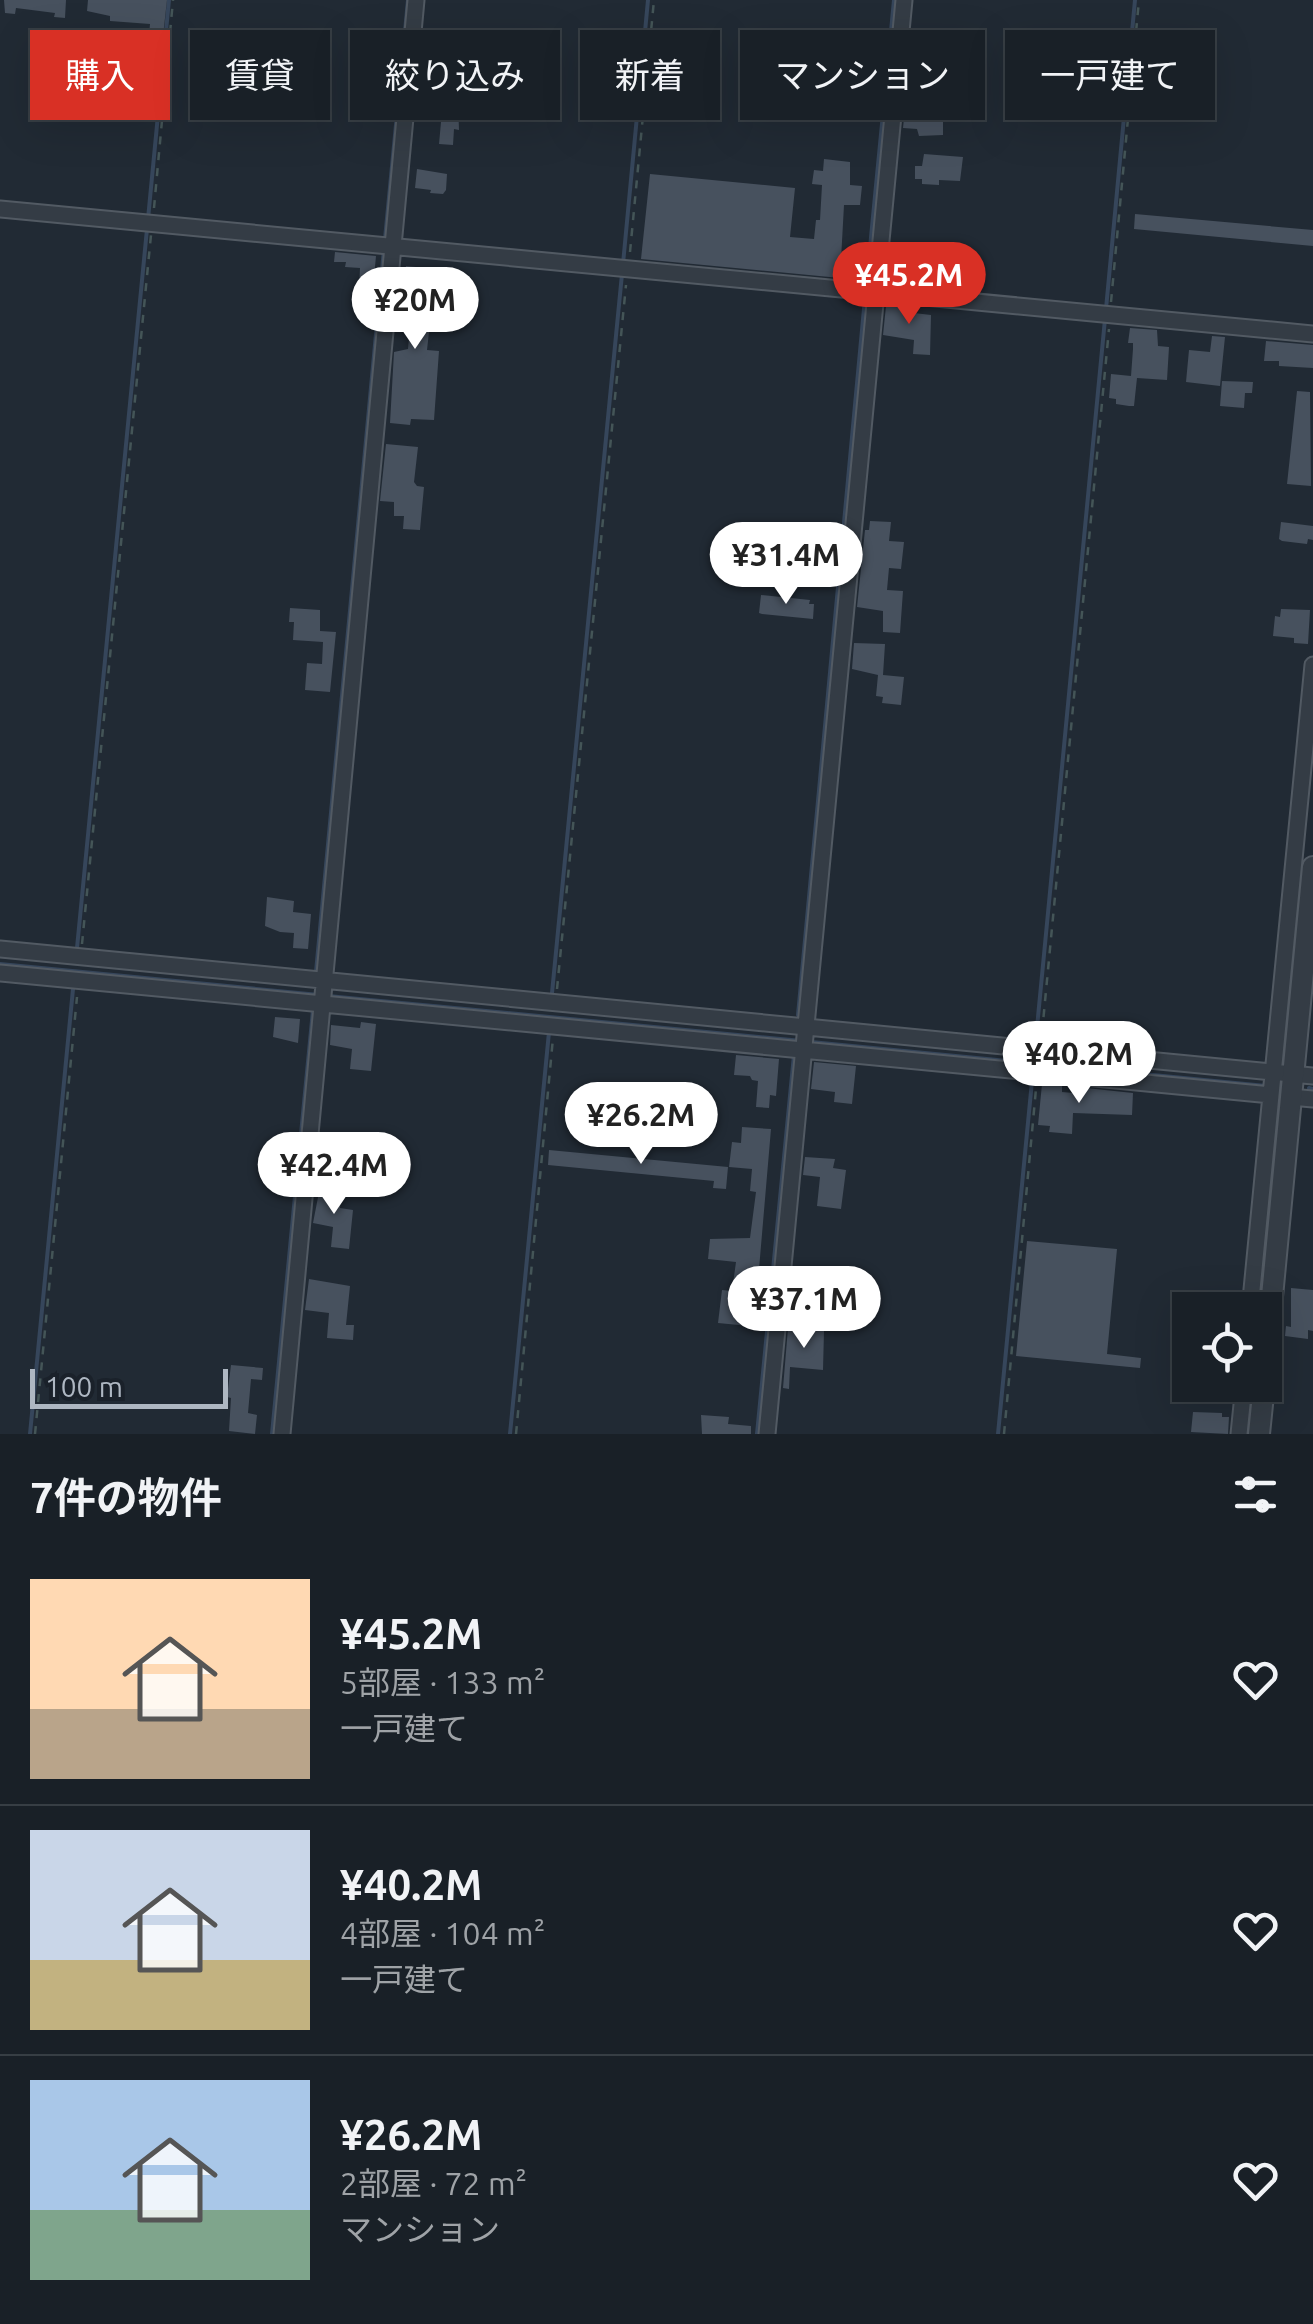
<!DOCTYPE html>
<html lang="ja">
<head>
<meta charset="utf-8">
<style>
	:root { --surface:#192027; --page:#22282f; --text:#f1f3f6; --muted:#9fa3a7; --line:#373e44; --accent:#d93025 }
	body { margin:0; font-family:Ubuntu,"Noto Sans JP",sans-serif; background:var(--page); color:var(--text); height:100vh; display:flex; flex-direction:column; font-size:38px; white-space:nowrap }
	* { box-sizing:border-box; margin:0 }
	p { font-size:32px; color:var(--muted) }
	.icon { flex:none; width:55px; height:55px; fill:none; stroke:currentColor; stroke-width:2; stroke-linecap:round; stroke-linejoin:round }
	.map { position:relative; height:1434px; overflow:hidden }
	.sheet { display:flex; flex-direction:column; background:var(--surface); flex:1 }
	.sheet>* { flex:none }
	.banner { position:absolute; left:30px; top:30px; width:1255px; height:90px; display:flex; gap:20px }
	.buttons { position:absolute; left:1172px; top:1292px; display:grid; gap:20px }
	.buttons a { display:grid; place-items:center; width:110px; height:110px; border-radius:0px; background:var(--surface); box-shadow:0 10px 40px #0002,0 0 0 2px var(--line); font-size:50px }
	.scale { position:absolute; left:30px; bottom:25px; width:198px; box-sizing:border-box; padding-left:10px; border:5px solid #aeb7c2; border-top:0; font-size:28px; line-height:35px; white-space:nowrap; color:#aeb7c2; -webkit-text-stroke:8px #1a212a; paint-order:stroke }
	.price { position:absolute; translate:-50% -85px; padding:0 22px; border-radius:35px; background:#fff; color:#222; font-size:32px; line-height:65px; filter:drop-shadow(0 2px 5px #0008) }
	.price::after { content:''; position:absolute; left:50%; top:60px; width:30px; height:22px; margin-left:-15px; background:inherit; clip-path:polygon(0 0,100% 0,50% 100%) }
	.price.current { background:var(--accent); color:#fff }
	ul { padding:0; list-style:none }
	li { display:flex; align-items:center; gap:30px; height:250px; padding:0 30px }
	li+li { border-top:2px solid var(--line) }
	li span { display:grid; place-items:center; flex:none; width:280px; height:200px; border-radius:0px; color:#555 }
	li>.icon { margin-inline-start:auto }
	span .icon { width:120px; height:120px; fill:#fffc; stroke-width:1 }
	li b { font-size:42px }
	h2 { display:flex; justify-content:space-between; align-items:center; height:120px; padding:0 30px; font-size:42px }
	.pill { padding:0 35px; border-radius:0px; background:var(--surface); box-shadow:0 10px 40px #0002,0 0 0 2px var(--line); font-size:35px; line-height:90px }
	.pill.current { background:var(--accent); color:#fff }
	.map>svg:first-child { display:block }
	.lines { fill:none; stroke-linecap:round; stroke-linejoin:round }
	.stream { stroke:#36465b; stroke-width:4 }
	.building { fill:#47515e }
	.minor-casing { stroke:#525a63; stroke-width:19 }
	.tertiary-casing { stroke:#525a63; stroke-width:24 }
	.path { stroke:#445557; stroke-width:2.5; stroke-dasharray:8 8; stroke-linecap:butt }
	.minor { stroke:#343c45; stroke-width:15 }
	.tertiary { stroke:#343c45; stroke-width:20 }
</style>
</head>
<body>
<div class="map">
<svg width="1313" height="1434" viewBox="0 0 1313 1434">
	<rect width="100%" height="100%" fill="#212a34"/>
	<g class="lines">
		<path class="stream" d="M148,219L169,0
			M385,239L408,0
			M623,264L648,0
			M866,289L894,0
			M1106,309L1135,0
			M77,948L147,229
			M0,964L319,995
			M316,972L384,249
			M552,993L622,274
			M328,996L802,1041
			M798,1015L865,298
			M1036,1038L1105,319
			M811,1042L1266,1086
			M1309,1088L1313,1089
			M30,1434L73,989
			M272,1434L313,1010
			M510,1434L549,1032
			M757,1434L794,1055
			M998,1434L1032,1081"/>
	</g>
	<path class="building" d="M4,0H66L65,18L54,17L55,13L16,8L15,14L5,13Z
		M88,0H167L163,36L149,35L150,24L110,21V16L87,11Z
		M358,64L371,65L370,76L383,77L382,85L386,86L385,105L368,103V96L349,95V65Z
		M421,98L458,102L459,130L454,129L453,145L439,144L441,122L419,120Z
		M905,108L916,109L915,117L943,116V135L919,136L917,129L903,128Z
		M924,154L963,157L960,181L939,180V185L922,184V179H915V166H922Z
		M824,159L850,162V185L862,186L860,205H844L840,278L641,259L650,174L795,188L790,237L814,239L816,220H820L822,185L812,184L814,170L823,171Z
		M417,169L447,174L446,190L443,194L430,193L431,190L415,188Z
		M1135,214L1313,230V246L1134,229Z
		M335,252L376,256L373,288L359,287L360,268L345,267L346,262H334Z
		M406,266L436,269L427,350L439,351L434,420L411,419L410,425L390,423L394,352L408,349L410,327L397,326Z
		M886,306L915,307L914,313L931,315L930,355L913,354L914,340L883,335Z
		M1130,328L1157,330L1158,346L1169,347L1167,380L1137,378L1134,406H1129L1116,404V399L1109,398L1111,374L1131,376L1133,349V343H1128Z
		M1212,336L1225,337L1220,386L1186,382L1189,350L1210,352Z
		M1266,341L1313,345V368L1279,366V361H1264Z
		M1222,381L1253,382L1252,393H1245L1244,408L1220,406Z
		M1297,391L1310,392L1311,486L1287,484Z
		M386,444L418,447L414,482L417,486L424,487L420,530L403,529L404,516H394V502L380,501Z
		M870,521L891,522L889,541L904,542L901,569L889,568L887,590L903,591L900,633L883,632V611L857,607L865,530H869Z
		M1281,522L1313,526V540L1308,539L1307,544L1282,541L1279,539Z
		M761,595L810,600L809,604H814L813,619L762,614L759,613Z
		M290,608L320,610V631L336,632L330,692L305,690L307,663L322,664L323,642L293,640L294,622H289Z
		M1281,609L1310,610L1308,644L1294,643V638L1273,636L1275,616L1280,617Z
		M854,643L885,644L883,675L904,677L901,705L882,703L883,697L876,696L878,675L852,669Z
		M267,897L294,901L293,912L311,914L308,949L293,948L294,933L280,932L265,926Z
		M275,1017L300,1019L298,1043L273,1037Z
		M361,1022L376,1024L371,1071L350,1069L352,1049L330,1045L331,1025L360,1028Z
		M736,1055L779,1059L776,1096L770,1095L769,1108L756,1107L758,1081L752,1080L750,1076L734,1075Z
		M814,1062L856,1066L852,1104L834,1102L835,1092L811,1089Z
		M1042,1084L1062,1086V1092L1085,1094L1086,1088L1133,1093L1132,1115L1073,1113L1072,1134L1049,1132L1050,1126L1038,1125Z
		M742,1127L771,1129L759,1269L748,1268L746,1293L753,1294L749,1326L718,1323L722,1290L732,1291L736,1262L708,1259L710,1239L750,1238L756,1192L750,1191L752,1169L729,1167L732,1142L741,1143Z
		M549,1150L728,1167L726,1189L713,1188L714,1181L548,1165Z
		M805,1157L835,1159L833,1168L846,1170L841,1209L817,1206L820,1177L803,1175Z
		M320,1187L342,1189L340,1208L353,1210L349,1249L331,1247L333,1227L313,1223Z
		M1027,1241L1117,1249L1107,1354L1141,1358L1140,1368L1016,1356Z
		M309,1279L350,1286L346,1325H354L353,1340L327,1338L329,1313L305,1310Z
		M1291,1288L1313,1290V1331L1308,1330V1339L1285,1336L1286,1326L1291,1327Z
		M788,1328L824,1331L823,1370L790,1367L789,1389L783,1388Z
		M231,1365L263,1368L262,1380L251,1379L248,1413L257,1415L255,1434L229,1431L231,1398L227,1397Z
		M1193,1412L1222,1413V1417H1229L1228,1434L1191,1432Z
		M701,1415L729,1417L728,1424L751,1426V1434H702Z"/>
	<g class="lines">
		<defs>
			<path id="minor" d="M0,209L1313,334
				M0,949L1313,1076
				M0,973L1271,1095
				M1291,1097L1313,1099
				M1250,1310L1313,665
				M282,1434L416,0
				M767,1434L904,0
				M1239,1434L1244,1385"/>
			<path id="tertiary" d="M1265,1370L1313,867
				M1259,1434L1264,1385"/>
		</defs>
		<use href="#minor" class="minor-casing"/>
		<use href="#tertiary" class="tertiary-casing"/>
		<path class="path" d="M154,208L173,0
			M630,252L654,0
			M1111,302L1139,0
			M82,944L151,235
			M557,989L626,285
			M1042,1033L1109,329
			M35,1434L77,997
			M516,1434L553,1038
			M1004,1434L1036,1089"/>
		<use href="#minor" class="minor"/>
		<use href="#tertiary" class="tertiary"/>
	</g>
</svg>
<div class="buttons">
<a><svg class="icon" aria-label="locate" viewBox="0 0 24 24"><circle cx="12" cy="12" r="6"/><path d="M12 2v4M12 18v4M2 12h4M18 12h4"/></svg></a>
</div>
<div class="scale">100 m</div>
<b class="price current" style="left:909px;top:327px">¥45.2M</b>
<b class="price" style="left:415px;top:352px">¥20M</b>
<b class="price" style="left:786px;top:607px">¥31.4M</b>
<b class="price" style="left:1079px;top:1106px">¥40.2M</b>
<b class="price" style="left:641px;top:1167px">¥26.2M</b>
<b class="price" style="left:334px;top:1217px">¥42.4M</b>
<b class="price" style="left:804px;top:1351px">¥37.1M</b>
<div class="banner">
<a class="pill current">購入</a>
<a class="pill">賃貸</a>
<a class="pill">絞り込み</a>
<a class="pill">新着</a>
<a class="pill">マンション</a>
<a class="pill">一戸建て</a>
</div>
</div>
<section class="sheet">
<h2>7件の物件<svg class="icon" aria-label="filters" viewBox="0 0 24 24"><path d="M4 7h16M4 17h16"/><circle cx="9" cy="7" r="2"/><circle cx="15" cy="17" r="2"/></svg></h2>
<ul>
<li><span style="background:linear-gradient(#ffd9b3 65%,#b9a48a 0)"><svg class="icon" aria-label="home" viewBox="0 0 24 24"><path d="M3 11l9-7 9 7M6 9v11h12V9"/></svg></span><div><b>¥45.2M</b><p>5部屋 · 133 m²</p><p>一戸建て</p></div><svg class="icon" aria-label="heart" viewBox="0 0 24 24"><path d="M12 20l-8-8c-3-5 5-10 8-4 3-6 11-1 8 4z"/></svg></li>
<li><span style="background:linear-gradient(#c9d6e8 65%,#c2b280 0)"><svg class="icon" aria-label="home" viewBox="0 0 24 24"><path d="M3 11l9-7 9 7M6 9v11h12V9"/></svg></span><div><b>¥40.2M</b><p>4部屋 · 104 m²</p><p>一戸建て</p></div><svg class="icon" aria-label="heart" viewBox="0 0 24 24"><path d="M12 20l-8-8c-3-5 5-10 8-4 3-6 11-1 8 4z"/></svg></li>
<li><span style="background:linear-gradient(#a9c7e8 65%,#7fa58c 0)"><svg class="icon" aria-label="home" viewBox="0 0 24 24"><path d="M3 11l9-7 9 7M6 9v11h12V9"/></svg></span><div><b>¥26.2M</b><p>2部屋 · 72 m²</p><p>マンション</p></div><svg class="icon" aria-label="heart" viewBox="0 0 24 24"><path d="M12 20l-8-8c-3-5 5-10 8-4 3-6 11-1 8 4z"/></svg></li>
</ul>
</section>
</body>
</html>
